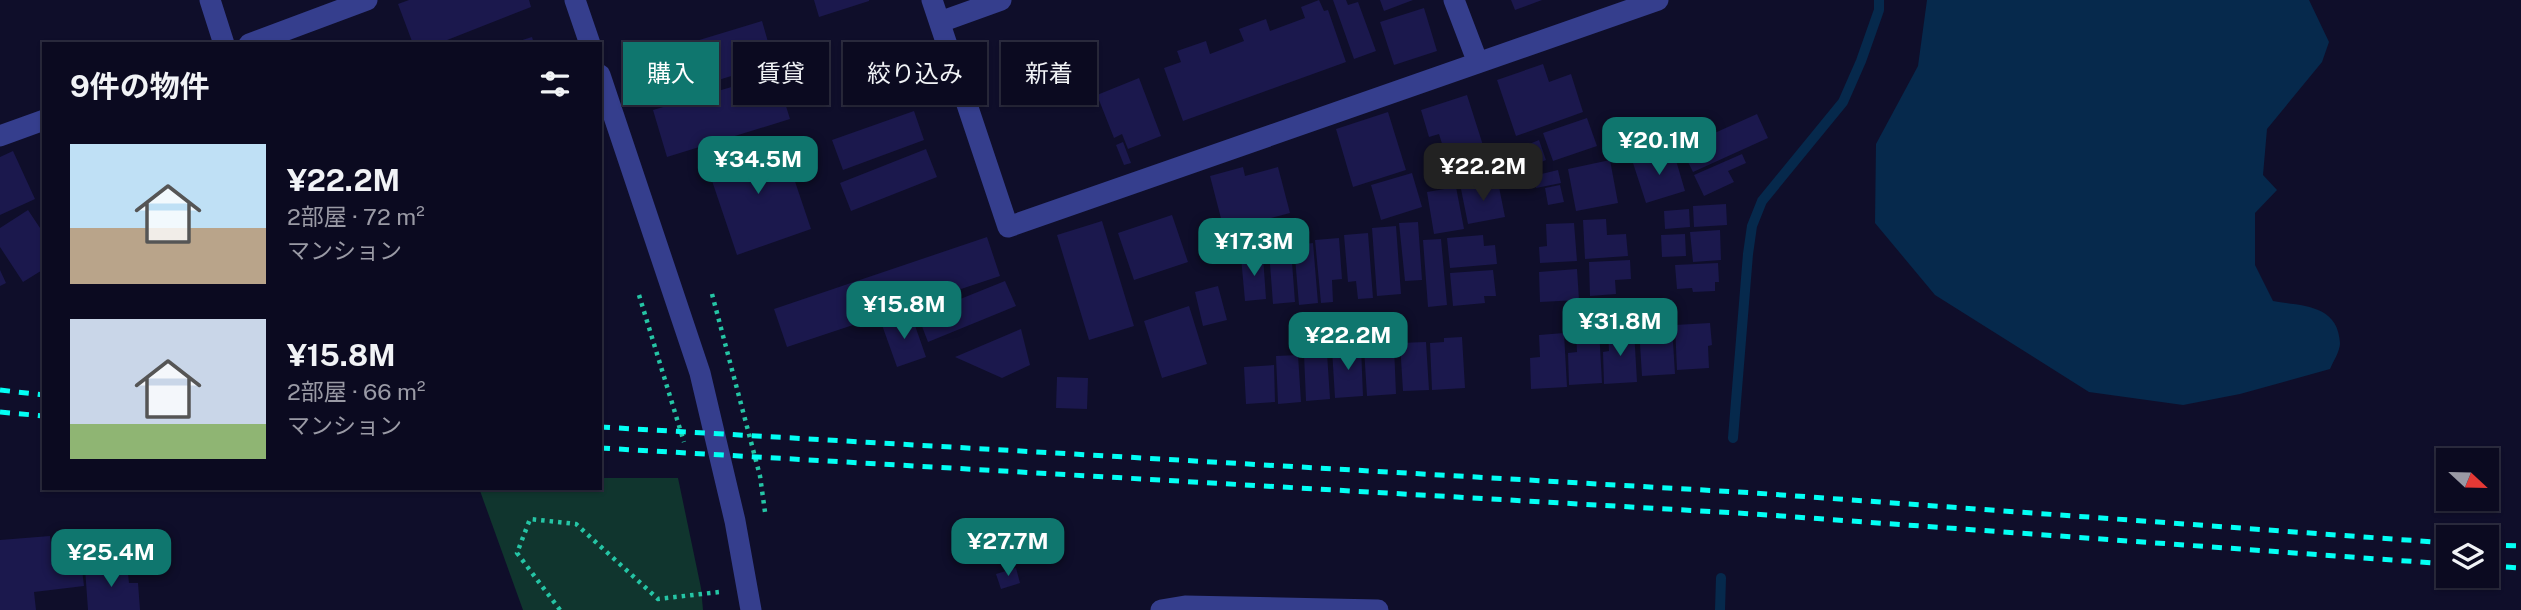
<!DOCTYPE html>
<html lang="ja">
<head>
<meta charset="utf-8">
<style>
	:root { --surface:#0b0a20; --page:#141329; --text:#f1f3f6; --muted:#9a9aa5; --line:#2b2b3e; --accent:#0f766e }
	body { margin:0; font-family:"Public Sans","Noto Sans JP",sans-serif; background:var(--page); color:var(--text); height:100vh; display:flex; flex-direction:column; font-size:26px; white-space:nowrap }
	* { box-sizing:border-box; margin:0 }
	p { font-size:23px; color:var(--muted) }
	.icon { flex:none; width:38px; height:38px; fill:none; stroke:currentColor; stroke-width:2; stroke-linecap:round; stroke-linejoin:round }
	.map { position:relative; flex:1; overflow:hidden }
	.sheet { position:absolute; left:42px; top:42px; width:560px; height:448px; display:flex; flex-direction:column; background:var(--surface); border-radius:0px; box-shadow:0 2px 5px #0004,0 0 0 2px var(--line) }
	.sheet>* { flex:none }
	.guide { position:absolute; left:623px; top:42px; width:665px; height:63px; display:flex; gap:14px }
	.needle { width:46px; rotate:112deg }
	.fabs { position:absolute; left:2436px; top:448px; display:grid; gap:14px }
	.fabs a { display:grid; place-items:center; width:63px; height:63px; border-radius:0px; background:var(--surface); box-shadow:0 2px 5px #0004,0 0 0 2px var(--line); font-size:35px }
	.price { position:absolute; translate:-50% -60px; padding:0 16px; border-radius:14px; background:var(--accent); color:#fff; font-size:23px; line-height:46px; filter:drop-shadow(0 2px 4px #0008) }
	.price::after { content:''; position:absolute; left:50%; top:42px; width:21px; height:16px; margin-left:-10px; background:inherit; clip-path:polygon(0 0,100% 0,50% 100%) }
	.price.selected { background:#222; color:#fff }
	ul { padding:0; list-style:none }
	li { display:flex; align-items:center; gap:21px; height:175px; padding:0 28px }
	li span { display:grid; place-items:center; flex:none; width:196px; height:140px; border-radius:0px; color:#555 }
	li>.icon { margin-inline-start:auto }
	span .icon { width:84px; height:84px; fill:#fffc; stroke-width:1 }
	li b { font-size:30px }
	h2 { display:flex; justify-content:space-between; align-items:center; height:84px; padding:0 28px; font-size:30px }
	.tag { padding:0 24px; border-radius:0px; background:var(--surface); box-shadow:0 2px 5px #0004,0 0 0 2px var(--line); font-size:24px; line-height:63px }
	.tag.selected { background:var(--accent); color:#fff }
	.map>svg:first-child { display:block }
	.green { fill:#10352e }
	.water { fill:#06294c }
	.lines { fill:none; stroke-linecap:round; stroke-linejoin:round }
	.stream { stroke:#06294c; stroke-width:10 }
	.building { fill:#1b184d }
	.path { stroke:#25c5a5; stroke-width:4.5; stroke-dasharray:3.5 5; stroke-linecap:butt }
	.minor { stroke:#353e8d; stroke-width:21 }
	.rail { stroke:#03fff4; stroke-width:5; stroke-dasharray:10 9; stroke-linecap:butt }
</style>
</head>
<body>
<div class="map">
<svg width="2521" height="610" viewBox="0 0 2521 610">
	<rect width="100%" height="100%" fill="#0f0e2a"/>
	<path class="green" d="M600,478H678L701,588L703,610H523L479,488H600Z"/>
	<path class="water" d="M1927,0H2309L2329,42L2322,62L2267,129L2263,175L2277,190L2255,213V265L2273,301C2302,306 2338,304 2340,343C2340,351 2333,362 2330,369L2240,394L2183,405L2089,392L1935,295L1875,223L1876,144L1918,66Z"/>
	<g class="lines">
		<path class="stream" d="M1733,438L1748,254L1752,226L1762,201L1843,102L1861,61L1879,10V0
			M1720,610L1721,578"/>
	</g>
	<path class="building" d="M409,0H529L531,7L437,44H413L398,4Z
		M814,0H869V1L819,17Z
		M1319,0L1324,11L1328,10L1346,62L1183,121L1164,68L1181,62L1177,51L1206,41L1210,54L1244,41L1239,29L1266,19L1270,31L1305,18L1301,7Z
		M1333,0H1346L1348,5L1358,2L1376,51L1354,59Z
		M1380,0H1413L1384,11Z
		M1511,0H1542L1515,10Z
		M1424,8L1437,51L1394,65L1380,22Z
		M762,21L774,63L653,100L640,58Z
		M532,37L534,44H513V43Z
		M1543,64L1549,82L1571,74L1583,112L1516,136L1497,80Z
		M776,74L790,119L667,157L653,110Z
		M1139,78L1161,136L1128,149L1122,134L1114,138L1097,95Z
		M1467,95L1488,161L1451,173L1439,134L1429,137L1421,110Z
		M914,111L924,140L843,170L832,140Z
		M1388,112L1406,170L1353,187L1336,129Z
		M1757,114L1768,138L1693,172L1681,148Z
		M1587,118L1597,146L1553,161L1543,133Z
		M780,137L811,229L737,255L706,163Z
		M1539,140L1546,160L1530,167L1522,147Z
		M1123,142L1131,163L1124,165L1116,145Z
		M926,149L937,177L851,211L840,183Z
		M1673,150L1685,191L1646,203L1633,163Z
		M13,151L35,199L0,215V157Z
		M1742,154L1746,163L1728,171L1734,182L1704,196L1694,175Z
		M1610,160L1618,203L1576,211L1568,169Z
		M1243,167L1245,176L1278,167L1290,213L1224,230L1210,176Z
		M1558,170L1561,183L1536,188L1533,176Z
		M1412,173L1422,207L1381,220L1371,185Z
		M1498,182L1505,217L1468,224L1461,189Z
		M1560,185L1564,202L1548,205L1545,188Z
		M1456,187L1464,229L1434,234L1427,192Z
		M1726,204L1727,225L1694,227L1693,206Z
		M1689,209L1690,227L1665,229L1664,211Z
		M28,210L44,234V269L23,282L0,247V228Z
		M1172,215L1188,262L1134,280L1118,233Z
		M1606,219L1607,235L1626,234L1628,256L1585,259L1583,220Z
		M1102,221L1134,326L1089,340L1057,235Z
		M1418,222L1422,280L1405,281L1399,223Z
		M1574,223L1577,261L1540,263L1539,247L1547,246L1546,224Z
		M1396,226L1401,294L1377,296L1372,228Z
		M1720,230L1721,260L1693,262L1690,232Z
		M1368,233L1373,298L1358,299L1356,281L1348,282L1344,235Z
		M1685,234L1686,256L1662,257L1661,235Z
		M1483,235L1484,246L1495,245L1497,264L1450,268L1447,238Z
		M987,237L1000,276L787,347L774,309Z
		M1339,238L1342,279L1332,280L1333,302L1321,303L1315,240Z
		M1441,239L1447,305L1428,307L1423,240Z
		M1313,243L1318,303L1299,305L1294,245Z
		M1291,249L1295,302L1273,304L1269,251Z
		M1263,256L1266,299L1245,301L1241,257Z
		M1630,260L1631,279L1615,280L1616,294L1590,296L1589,262Z
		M1718,263L1719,282H1715V291L1693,292L1692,288L1677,289L1675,265Z
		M1577,269L1579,300L1540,302L1539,272Z
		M0,270L6,283L0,286Z
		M1493,270L1496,296H1484L1485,303L1453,306L1450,273Z
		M1005,281L1016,306L928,342L918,316Z
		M1218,286L1227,320L1203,326L1195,292Z
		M1189,306L1207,364L1162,378L1144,321Z
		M911,314L926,357L897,367L882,325Z
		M1710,323L1712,345L1708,346L1709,368L1677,370L1675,325Z
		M1672,326L1675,374L1642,376L1639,328Z
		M1599,328L1602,383L1569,385L1568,353L1577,352L1576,330Z
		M1021,329L1030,365L1002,378L955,357Z
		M1634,330L1637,382L1604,384L1603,352L1609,351L1608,331Z
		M1564,333L1567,387L1531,389L1530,358L1540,357L1539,335Z
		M1462,337L1465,388L1432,390L1430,343L1444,342V338Z
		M1426,342L1429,390L1403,391L1400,343Z
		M1394,346L1396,394L1367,396L1364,348Z
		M1361,347L1363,396L1335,398L1332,349Z
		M1327,353L1330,399L1306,401L1304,354Z
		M1298,355L1301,402L1278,404L1276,356Z
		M1274,365L1275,402L1246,404L1244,367Z
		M1057,377L1088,378L1087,409L1056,408Z
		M50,536L53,564L81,561L84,586L34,592L36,610H0V540Z
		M127,565L129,583H138L140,610H88L85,568Z
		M1016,568L1020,583L1001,589L996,574Z"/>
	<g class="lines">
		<path class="path" d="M712,294L760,476L765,512
			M639,295L684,442
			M560,610L517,553L530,519L576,524L658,599L719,592"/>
		<path class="minor" d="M210,0L224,44
			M575,0L590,44
			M932,0L1008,227L1658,0
			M1454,0L1478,63
			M940,22L1001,0
			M249,44L367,0
			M600,75L700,373L735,521L751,610
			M0,136L44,120
			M1161,610L1185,606L1378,610"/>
		<path class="rail" d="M0,390L44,395
			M0,412L44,416
			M600,427L1755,493L2448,543
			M600,448L1754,514L2448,564
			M2487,545L2521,546
			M2487,566L2521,568"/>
	</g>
</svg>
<div class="fabs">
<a><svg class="needle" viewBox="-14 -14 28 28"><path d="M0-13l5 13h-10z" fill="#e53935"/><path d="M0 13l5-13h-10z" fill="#9a9aa5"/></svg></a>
<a><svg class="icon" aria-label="layers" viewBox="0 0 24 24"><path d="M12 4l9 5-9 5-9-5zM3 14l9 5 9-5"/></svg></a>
</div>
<b class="price" style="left:1659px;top:177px">¥20.1M</b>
<b class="price" style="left:758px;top:196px">¥34.5M</b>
<b class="price selected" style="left:1483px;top:203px">¥22.2M</b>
<b class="price" style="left:1254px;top:278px">¥17.3M</b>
<b class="price" style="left:904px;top:341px">¥15.8M</b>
<b class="price" style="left:1620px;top:358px">¥31.8M</b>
<b class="price" style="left:1348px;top:372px">¥22.2M</b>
<b class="price" style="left:1008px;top:578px">¥27.7M</b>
<b class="price" style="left:111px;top:589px">¥25.4M</b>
<div class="guide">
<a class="tag selected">購入</a>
<a class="tag">賃貸</a>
<a class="tag">絞り込み</a>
<a class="tag">新着</a>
</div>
<section class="sheet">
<h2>9件の物件<svg class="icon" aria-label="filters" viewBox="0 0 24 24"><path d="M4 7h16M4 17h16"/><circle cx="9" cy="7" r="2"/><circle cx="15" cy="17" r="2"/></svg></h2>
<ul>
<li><span style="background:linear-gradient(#bfe0f5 60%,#b9a48a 0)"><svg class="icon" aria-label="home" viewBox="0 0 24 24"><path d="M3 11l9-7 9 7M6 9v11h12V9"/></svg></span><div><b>¥22.2M</b><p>2部屋 · 72 m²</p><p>マンション</p></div></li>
<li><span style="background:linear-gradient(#c9d6e8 75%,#8fb573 0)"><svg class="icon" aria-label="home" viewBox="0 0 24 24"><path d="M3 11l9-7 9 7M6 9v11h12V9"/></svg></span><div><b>¥15.8M</b><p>2部屋 · 66 m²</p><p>マンション</p></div></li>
</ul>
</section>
</div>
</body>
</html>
